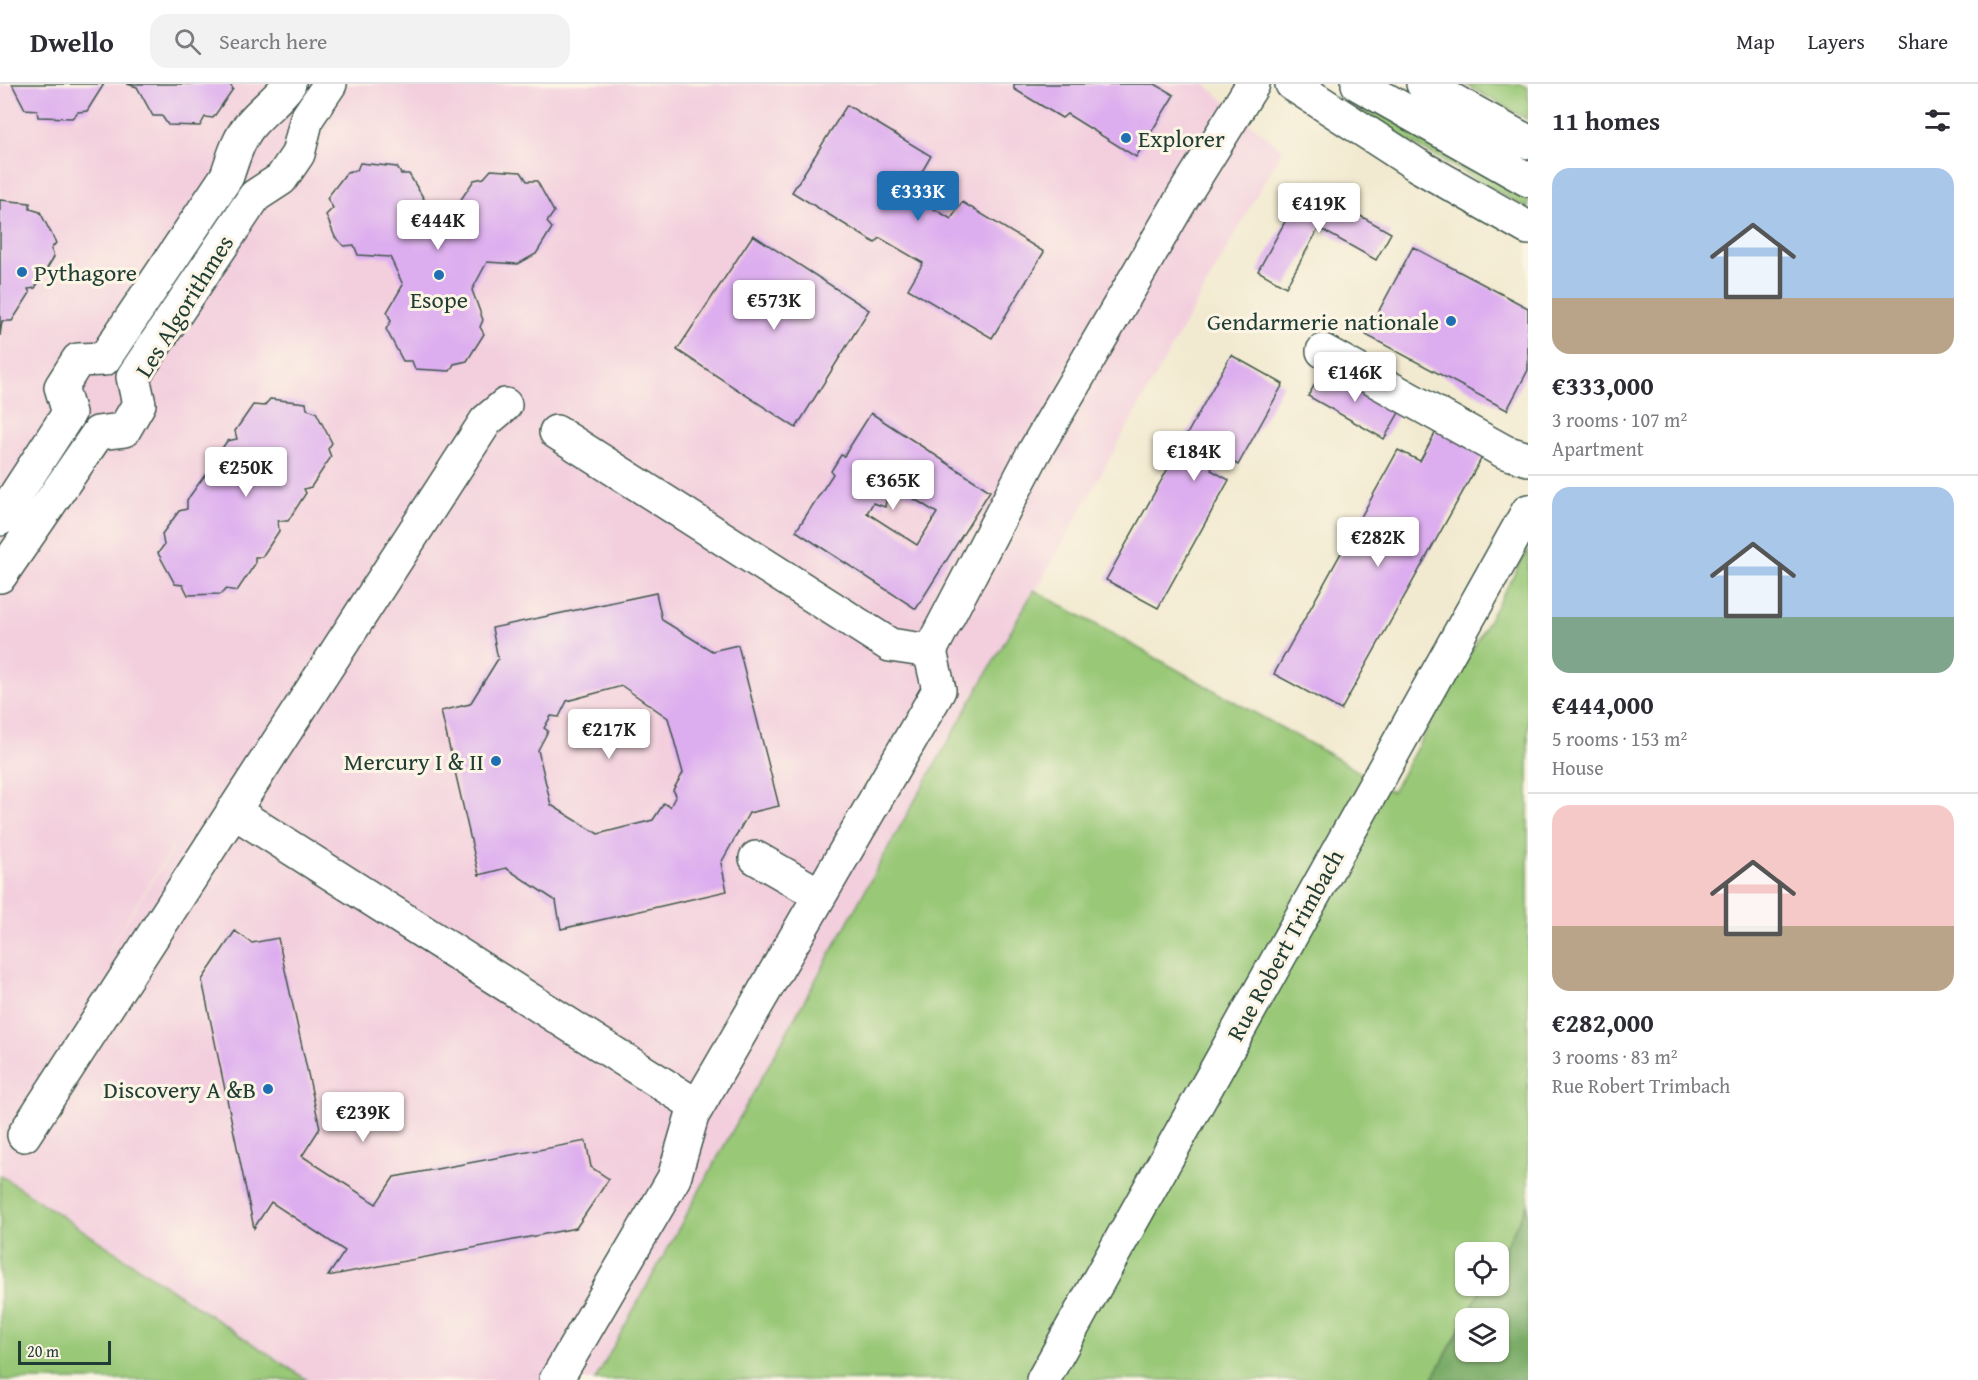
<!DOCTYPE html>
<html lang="en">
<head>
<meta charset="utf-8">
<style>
	:root { --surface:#fff; --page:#f2f2f3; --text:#2b2b33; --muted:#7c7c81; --line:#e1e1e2; --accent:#1f6fb2 }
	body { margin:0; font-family:"Gentium Book Plus",serif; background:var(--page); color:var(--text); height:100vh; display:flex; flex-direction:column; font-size:22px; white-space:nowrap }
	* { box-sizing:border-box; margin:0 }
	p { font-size:20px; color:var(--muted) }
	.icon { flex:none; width:33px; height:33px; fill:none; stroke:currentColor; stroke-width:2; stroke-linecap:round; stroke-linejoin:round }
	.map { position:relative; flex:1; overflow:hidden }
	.side { display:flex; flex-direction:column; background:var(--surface); width:450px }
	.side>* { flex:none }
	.controls { position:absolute; left:1455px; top:1158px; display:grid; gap:12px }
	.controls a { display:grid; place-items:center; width:54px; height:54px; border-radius:12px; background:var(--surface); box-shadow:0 2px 4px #0004; font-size:30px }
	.scale { position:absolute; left:18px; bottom:15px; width:93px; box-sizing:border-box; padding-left:6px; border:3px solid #1f3d34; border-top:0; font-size:16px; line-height:21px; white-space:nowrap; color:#1f3d34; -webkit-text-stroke:4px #fcf5e5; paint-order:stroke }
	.price { position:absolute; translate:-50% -51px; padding:0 14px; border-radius:6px; background:#fff; color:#222; font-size:20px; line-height:39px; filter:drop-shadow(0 2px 3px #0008) }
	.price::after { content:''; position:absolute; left:50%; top:36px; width:18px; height:14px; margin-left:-9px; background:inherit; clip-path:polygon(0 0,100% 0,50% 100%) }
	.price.selected { background:var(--accent); color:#fff }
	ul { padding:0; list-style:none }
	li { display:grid; align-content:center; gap:12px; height:318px; padding:0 24px }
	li+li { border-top:2px solid var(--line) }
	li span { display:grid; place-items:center; height:186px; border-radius:18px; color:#555 }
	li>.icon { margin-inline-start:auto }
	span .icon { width:108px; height:108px; fill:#fffc; stroke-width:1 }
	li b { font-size:26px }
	h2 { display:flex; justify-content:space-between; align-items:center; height:72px; padding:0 24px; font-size:26px }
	header { display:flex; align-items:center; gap:36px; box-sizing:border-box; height:84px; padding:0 30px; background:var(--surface); border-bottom:2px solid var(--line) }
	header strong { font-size:28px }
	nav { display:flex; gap:33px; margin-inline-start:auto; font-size:21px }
	.search { width:420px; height:54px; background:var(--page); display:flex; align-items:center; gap:15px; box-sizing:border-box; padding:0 21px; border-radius:18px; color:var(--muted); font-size:22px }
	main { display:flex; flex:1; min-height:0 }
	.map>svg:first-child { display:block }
	.built { fill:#f3cfde; fill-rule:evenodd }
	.green { fill:#99c877; stroke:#5c8256; stroke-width:1.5 }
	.forest { fill:#7aac68; stroke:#4c744e; stroke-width:1.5 }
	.building { fill:#ddaeef; fill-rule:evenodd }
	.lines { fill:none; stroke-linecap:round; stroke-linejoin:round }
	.minor-casing { stroke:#3f574b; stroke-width:36 }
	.major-casing { stroke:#3f574b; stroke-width:36 }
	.minor { stroke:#fff; stroke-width:33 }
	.major { stroke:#fff; stroke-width:33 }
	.poi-dot { fill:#1f6fb2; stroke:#fcf5e5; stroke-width:2 }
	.labels { text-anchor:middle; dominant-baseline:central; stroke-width:6; stroke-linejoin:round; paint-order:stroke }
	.poi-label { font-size:24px; fill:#1f3d34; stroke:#fcf5e5; text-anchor:end }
	.street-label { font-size:24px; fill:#1f3d34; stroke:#fcf5e5 }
</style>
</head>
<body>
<header>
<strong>Dwello</strong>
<div class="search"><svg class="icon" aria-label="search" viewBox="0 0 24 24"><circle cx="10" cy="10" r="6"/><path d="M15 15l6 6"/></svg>Search here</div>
<nav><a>Map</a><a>Layers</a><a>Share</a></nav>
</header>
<main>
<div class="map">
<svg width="1528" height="1296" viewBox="0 0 1528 1296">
	<rect width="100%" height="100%" fill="#fcf5e5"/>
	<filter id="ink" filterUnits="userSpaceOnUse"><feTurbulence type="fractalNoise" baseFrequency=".0167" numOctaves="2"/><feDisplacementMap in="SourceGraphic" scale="12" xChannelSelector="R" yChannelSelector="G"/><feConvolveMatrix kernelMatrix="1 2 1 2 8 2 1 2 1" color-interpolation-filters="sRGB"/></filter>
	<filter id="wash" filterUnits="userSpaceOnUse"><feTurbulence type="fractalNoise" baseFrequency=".008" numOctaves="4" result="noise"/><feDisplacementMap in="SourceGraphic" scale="24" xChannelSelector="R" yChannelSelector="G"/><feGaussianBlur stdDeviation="1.35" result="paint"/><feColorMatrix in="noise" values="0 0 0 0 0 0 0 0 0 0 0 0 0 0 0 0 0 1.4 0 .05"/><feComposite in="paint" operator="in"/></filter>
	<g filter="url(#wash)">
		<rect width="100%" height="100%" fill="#f2ead0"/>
		<path class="built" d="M0,0H1205L1282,66L595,1296H307L0,1093ZM172,765L173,766L85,901L144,808Z"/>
		<path class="green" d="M1465,0H1521L1528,4V36Z
			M1366,16L1528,107V125L1358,28Z
			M1528,466V1120L1499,1174L1498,1168H1466V1202H1483L1432,1296H595L901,741L1034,506L1336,674L1392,708Z
			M0,1091L307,1296H0Z"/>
		<path class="forest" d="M1528,1120V1296H1432L1466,1235V1268H1498V1234H1466L1483,1202H1498L1499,1174Z"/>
		<g id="blocks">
			<path class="building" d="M12,0H104L87,27L78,28L72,34L38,33L37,26L25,25Z
				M127,0H230L233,5L213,34L205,33L200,42L168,41L162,32H153L137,3Z
				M1014,0H1155L1174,11L1136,73L1067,30L1062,34L1014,5Z
				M847,21L931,72L909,110L951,135L962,118L1044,168L992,254L908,205L923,179L880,154L875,159L792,108Z
				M360,79L397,83L401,90H409L427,120H458L474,96L484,94L491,86L521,88L527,97H537L554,128L547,138L552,144L536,170L518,180L487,178L472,206L483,236L480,243L484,250L467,277L454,280L450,287L415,285L412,277H403L386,245L391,237L387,228L403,201L390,173L358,171L354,161L344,162L335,153L326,131L333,124L327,114L347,88L357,86Z
				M1305,101L1391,149L1376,176L1319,144L1286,203L1258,187Z
				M0,116L30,119V125L40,128L56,159L51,165L54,173L35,204L28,205L30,209L12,237H2L0,252Z
				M753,151L869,226L796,344L677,266Z
				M1413,163L1528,224V286L1507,326L1366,251Z
				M1231,271L1283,300L1238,381L1220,370L1211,386L1229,396L1158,524L1106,496Z
				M1325,283L1401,325L1384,355L1308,312Z
				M270,315L306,319L307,325L316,328L332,359L328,365L331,373L311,403L304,405L306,409L288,437H278L279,447L262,473H255V480L237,507L226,505L221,510L188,511L183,501L175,500L158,469L164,461L162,450L179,427L187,425V416L205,391L213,390L210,382L227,357L237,355L235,347L253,321L264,322Z
				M871,329L990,407L916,525L796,447L833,390L831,387L841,371L844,372ZM887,398L937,429L917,461L867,429L873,419L885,423L887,410L882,405Z
				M1439,342L1485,368L1341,626L1274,590L1398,366L1420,377Z
				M656,509L662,536L712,567L738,561L779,722L749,729L721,779L727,807L561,845L556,817L506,784L479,791L441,627L470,620L498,575L492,544ZM622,602L668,634L683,689L673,706L676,711L670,723L664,719L653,736L598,750L551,721L538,666L548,647L544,644L551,632L559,633L567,617Z
				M235,847L252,859L278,854L320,1044L302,1072L376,1120L394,1093L586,1057L591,1083L609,1095L576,1144L328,1192L345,1167L271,1118L254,1144L202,896Z"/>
		</g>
	</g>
	<g filter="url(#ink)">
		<use href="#blocks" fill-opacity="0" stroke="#3f574b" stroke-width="1.5"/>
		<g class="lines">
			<defs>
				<path id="minor" d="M1292,0L1417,81L1528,144
					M1323,267L1505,368L1528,375
					M556,348L890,561L930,567
					M0,435L69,329L61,303L78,276L104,275L227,92C233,74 238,56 250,41C262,26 278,16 289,0
					M0,492L98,349L124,346L139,320L133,293L255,112L281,95L298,70L307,34L330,0
					M233,727L697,1022
					M756,774L820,811
					M24,1051L486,337L505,321
					M556,1296L674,1094L692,1032L939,606L930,567L1033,370L1181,116L1253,0
					M1043,1296L1528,427"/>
				<path id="major" d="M1358,0L1528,96
					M1423,0L1528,58"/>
			</defs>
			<use href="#minor" class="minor-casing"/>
			<use href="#major" class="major-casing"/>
			<use href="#minor" class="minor"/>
			<use href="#major" class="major"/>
		</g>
	</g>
	<g class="poi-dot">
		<circle cx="1126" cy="54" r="6"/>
		<circle cx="22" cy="188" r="6"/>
		<circle cx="439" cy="191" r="6"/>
		<circle cx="1451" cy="237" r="6"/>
		<circle cx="496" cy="677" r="6"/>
		<circle cx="268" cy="1005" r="6"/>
	</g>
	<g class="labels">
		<g class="poi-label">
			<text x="1138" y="54" text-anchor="start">Explorer</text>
			<text x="34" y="188" text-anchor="start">Pythagore</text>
			<text x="439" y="215" text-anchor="middle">Esope</text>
			<text x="1439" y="237">Gendarmerie nationale</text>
			<text x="484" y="677">Mercury I &amp; II</text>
			<text x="256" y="1005">Discovery A &amp;B</text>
		</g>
		<g class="street-label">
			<text transform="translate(184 222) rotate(-58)">Les Algorithmes</text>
			<text transform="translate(1285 861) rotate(-61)">Rue Robert Trimbach</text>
		</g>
	</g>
</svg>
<div class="controls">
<a><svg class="icon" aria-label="locate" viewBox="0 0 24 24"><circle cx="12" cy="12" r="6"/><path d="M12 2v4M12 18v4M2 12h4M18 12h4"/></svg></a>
<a><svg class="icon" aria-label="layers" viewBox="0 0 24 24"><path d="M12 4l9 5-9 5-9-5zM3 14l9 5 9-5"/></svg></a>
</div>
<div class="scale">20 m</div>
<b class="price selected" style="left:918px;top:138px">€333K</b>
<b class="price" style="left:1319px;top:150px">€419K</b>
<b class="price" style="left:438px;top:167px">€444K</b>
<b class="price" style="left:774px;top:247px">€573K</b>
<b class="price" style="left:1355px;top:319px">€146K</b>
<b class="price" style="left:1194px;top:398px">€184K</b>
<b class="price" style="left:246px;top:414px">€250K</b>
<b class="price" style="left:893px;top:427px">€365K</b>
<b class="price" style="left:1378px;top:484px">€282K</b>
<b class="price" style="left:609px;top:676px">€217K</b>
<b class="price" style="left:363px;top:1059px">€239K</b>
</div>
<section class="side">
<h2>11 homes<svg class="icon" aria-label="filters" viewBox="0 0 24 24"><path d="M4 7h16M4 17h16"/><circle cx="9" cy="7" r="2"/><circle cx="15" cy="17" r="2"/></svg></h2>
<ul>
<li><span style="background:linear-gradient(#a9c7e8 70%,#b9a48a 0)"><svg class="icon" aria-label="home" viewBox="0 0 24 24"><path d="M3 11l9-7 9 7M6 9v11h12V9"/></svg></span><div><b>€333,000</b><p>3 rooms · 107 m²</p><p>Apartment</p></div></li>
<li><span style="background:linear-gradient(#a9c7e8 70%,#7fa58c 0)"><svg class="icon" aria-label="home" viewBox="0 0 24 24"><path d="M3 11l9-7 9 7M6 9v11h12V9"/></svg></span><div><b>€444,000</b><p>5 rooms · 153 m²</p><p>House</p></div></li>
<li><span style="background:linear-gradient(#f6c9c9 65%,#b9a48a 0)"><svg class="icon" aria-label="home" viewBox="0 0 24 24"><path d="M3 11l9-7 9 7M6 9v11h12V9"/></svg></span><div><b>€282,000</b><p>3 rooms · 83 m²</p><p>Rue Robert Trimbach</p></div></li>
</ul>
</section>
</main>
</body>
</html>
